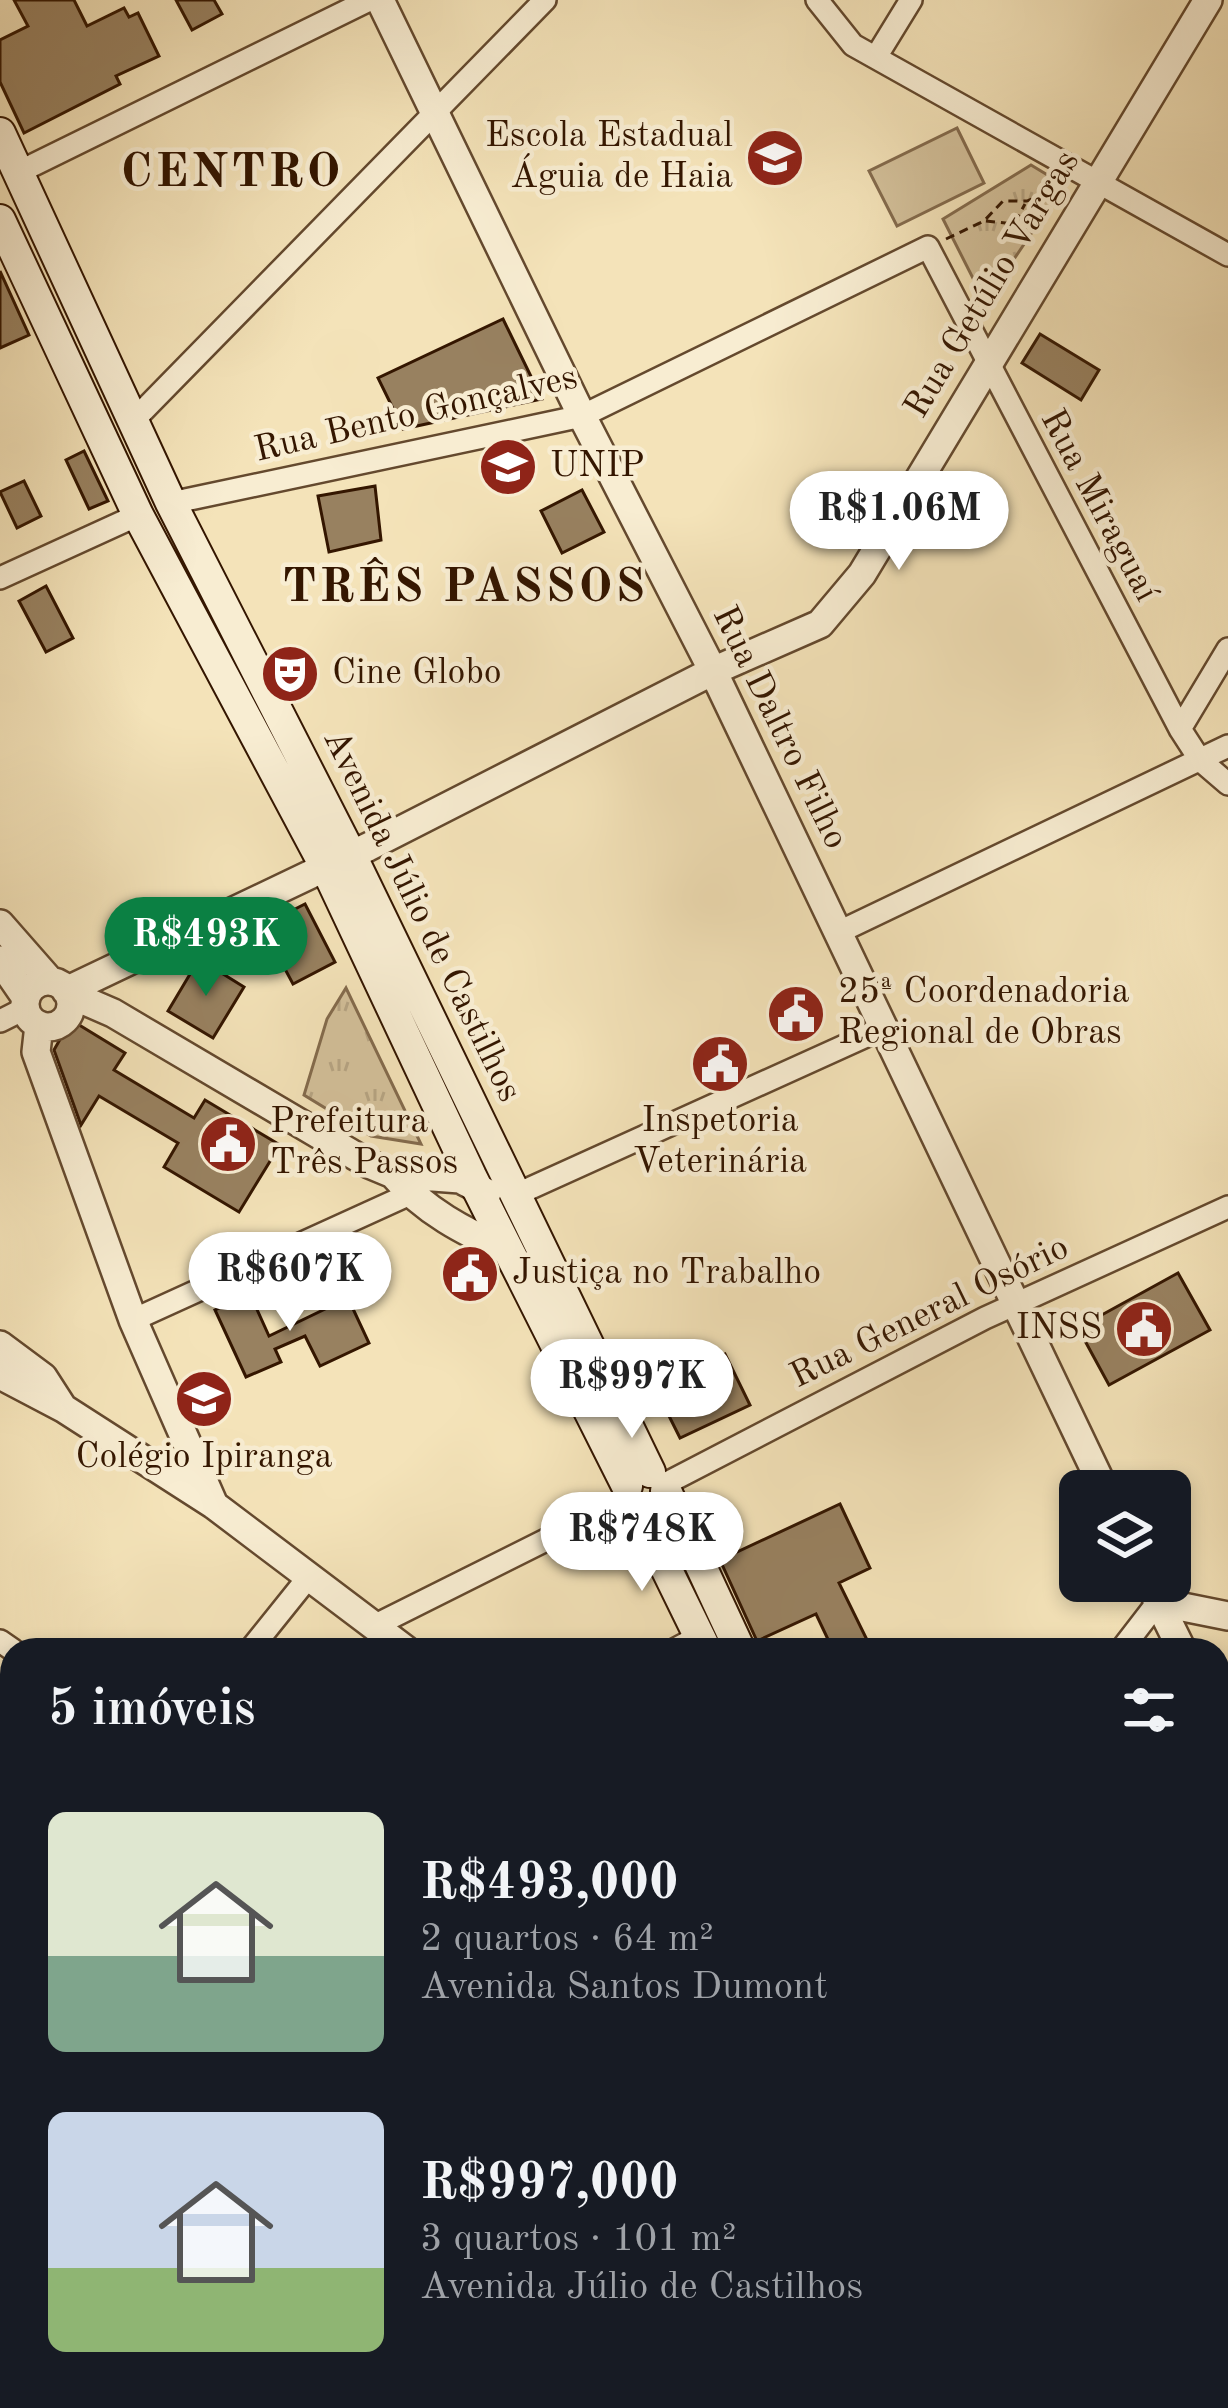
<!DOCTYPE html>
<html lang="pt">
<head>
<meta charset="utf-8">
<style>
	:root { --surface:#171b24; --page:#242831; --text:#f1f3f6; --muted:#9ea1a6; --accent:#0b8043 }
	body { margin:0; font-family:"Old Standard TT",serif; background:var(--page); color:var(--text); height:100vh; display:flex; flex-direction:column; font-size:45px; white-space:nowrap }
	* { box-sizing:border-box; margin:0 }
	p { font-size:39px; color:var(--muted) }
	.icon { flex:none; width:66px; height:66px; fill:none; stroke:currentColor; stroke-width:2; stroke-linecap:round; stroke-linejoin:round }
	.map { position:relative; flex:1; overflow:hidden }
	.drawer { position:absolute; left:0px; top:1638px; width:1230px; height:771px; display:flex; flex-direction:column; background:var(--surface); border-radius:36px 36px 0 0; box-shadow:0 6px 18px #0003 }
	.drawer>* { flex:none }
	.tools { position:absolute; left:1059px; top:1470px; display:grid; gap:24px }
	.tools a { display:grid; place-items:center; width:132px; height:132px; border-radius:18px; background:var(--surface); box-shadow:0 6px 18px #0003; font-size:60px }
	.price { position:absolute; translate:-50% -102px; padding:0 27px; border-radius:42px; background:#fff; color:#222; font-size:39px; line-height:78px; filter:drop-shadow(0 3px 6px #0008) }
	.price::after { content:''; position:absolute; left:50%; top:72px; width:36px; height:27px; margin-left:-18px; background:inherit; clip-path:polygon(0 0,100% 0,50% 100%) }
	.price.on { background:var(--accent); color:#fff }
	ul { padding:0; list-style:none }
	li { display:flex; align-items:center; gap:36px; height:300px; padding:0 48px }
	li span { display:grid; place-items:center; flex:none; width:336px; height:240px; border-radius:18px; color:#555 }
	li>.icon { margin-inline-start:auto }
	span .icon { width:144px; height:144px; fill:#fffc; stroke-width:1 }
	li b { font-size:51px }
	h2 { display:flex; justify-content:space-between; align-items:center; height:144px; padding:0 48px; font-size:51px }
	.map>svg:first-child { display:block }
	.grass { fill:url(#grass-tufts); stroke:#846b4d; stroke-width:3 }
	.forest { fill:url(#forest-crowns); stroke:#846b4d; stroke-width:3 }
	.pitch { fill:#d3c09a; stroke:#846b4d; stroke-width:3 }
	.building { fill:#988160; stroke:#341600; stroke-width:3 }
	.lines { fill:none; stroke-linecap:round; stroke-linejoin:round }
	.service-casing { stroke:#64492e; stroke-width:15 }
	.minor-casing { stroke:#64492e; stroke-width:26 }
	.tertiary-casing { stroke:#64492e; stroke-width:32 }
	.secondary-casing { stroke:#341600; stroke-width:34 }
	.path { stroke:#341600; stroke-width:3; stroke-dasharray:9 6; stroke-linecap:butt }
	.service { stroke:#f8edd2; stroke-width:10 }
	.minor { stroke:#f8edd2; stroke-width:21 }
	.tertiary { stroke:#f8edd2; stroke-width:27 }
	.secondary { stroke:#f8edd2; stroke-width:30 }
	.labels { text-anchor:middle; dominant-baseline:central; stroke-width:9; stroke-linejoin:round; paint-order:stroke }
	.poi-label { font-size:36px; fill:#341600; stroke:#f8edd2; text-anchor:start }
	.street-label { font-size:36px; fill:#341600; stroke:#f8edd2 }
	.district-label { font-size:48px; font-weight:bold; letter-spacing:3px; fill:#341600; stroke:#f8edd2 }
</style>
</head>
<body>
<div class="map">
<svg width="1228" height="2408" viewBox="0 0 1228 2408">
	<defs>
		<pattern id="grass-tufts" width="24" height="20" patternUnits="userSpaceOnUse" patternTransform="scale(3)"><rect width="24" height="20" fill="#d3c09a"/><path d="M3 7l-1-3M5 7V3M7 7l1-3M15 17l-1-3M17 17v-4M19 17l1-3" fill="none" stroke="#b6a483"/></pattern>
		<pattern id="forest-crowns" width="20" height="18" patternUnits="userSpaceOnUse" patternTransform="scale(3)"><rect width="20" height="18" fill="#d3c09a"/><path d="M2 6a3 3 0 1 1 6 0M12 15a3 3 0 1 1 6 0" fill="none" stroke="#b6a483"/></pattern>
	</defs>
	<rect width="100%" height="100%" fill="#f4e3b9"/>
	<filter id="stains"><feTurbulence type="fractalNoise" baseFrequency=".00167" numOctaves="4"/><feColorMatrix values="0 0 0 0 .2 0 0 0 0 .09 0 0 0 0 .02 0 0 0 .5 -.17"/></filter>
	<radialGradient id="worn" r=".72"><stop offset=".6" stop-color="#630" stop-opacity="0"/><stop offset="1" stop-color="#630" stop-opacity=".3"/></radialGradient>
	<path class="grass" d="M1031,165L1064,185L985,302L943,219Z
		M346,988L421,1144L371,1136L304,1095L327,1019Z"/>
	<path class="forest" d="M986,2397H1177L1166,2408H977Z"/>
	<path class="pitch" d="M957,128L984,183L897,226L869,171Z"/>
	<path class="building" d="M14,0H74L87,26L124,8L129,17L138,13L159,56L116,76L120,84L24,133L0,82V40L28,26Z
		M176,0H214L222,14L192,30Z
		M0,271L29,335L0,348Z
		M503,319L542,399L403,429L378,378Z
		M1040,334L1099,370L1081,400L1022,363Z
		M84,451L108,501L89,509L66,460Z
		M24,481L41,516L17,528L0,492Z
		M375,486L381,540L329,552L318,496Z
		M582,490L604,532L562,553L541,511Z
		M46,586L73,638L46,652L19,601Z
		M305,904L335,962L293,984L262,926Z
		M199,959L244,987L213,1038L168,1011Z
		M71,1020L125,1053L114,1070L194,1118L205,1100L280,1145L239,1212L164,1167L178,1143L99,1096L81,1125L54,1050Z
		M1178,1273L1210,1330L1109,1385L1078,1328Z
		M250,1294L269,1336L348,1298L369,1343L320,1366L305,1336L275,1349L281,1362L246,1377L215,1310Z
		M725,1354L750,1405L680,1438L655,1388Z
		M840,1504L870,1568L839,1583L872,1650H833L816,1614L757,1641L720,1560Z"/>
	<g class="lines">
		<defs>
			<path id="service" d="M662,1650L694,1633"/>
			<path id="minor" d="M817,0L853,45L1228,255
				M876,57L911,0
				M19,172L369,0
				M133,421L545,0
				M171,503L582,416L928,247L1180,729L1200,760L1228,784
				M0,578L138,515
				M1180,729L1228,649
				M837,933L1228,746
				M0,1021L26,1008
				M513,1196L884,1028
				M133,1320L410,1194
				M665,1484L985,1318L1228,1207
				M374,1626L628,1499
				M0,1641L13,1650
				M250,1650L307,1579
				M1121,1650L1158,1602
				M0,1963L12,1948
				M1218,2148L1228,2143
				M1218,2362L1228,2352
				M907,2397L920,2408
				M449,2408L458,2397
				M1172,2408L1183,2397"/>
			<path id="tertiary" d="M380,0L582,416L713,671L1105,1491
				M0,924L50,981
				M0,960L26,998
				M25 1004a23 23 0 1 1 46 0a23 23 0 1 1-46 0Z
				M66,991L368,847L713,671L820,624L862,574L1208,0
				M69,994L113,1013L369,1164L393,1174L460,1179L487,1193
				M39,1025L36,1052L133,1320L214,1505
				M393,1174C424,1211 465,1232 508,1251
				M0,1345L43,1377L63,1408
				M0,1375L63,1408L214,1505L406,1650
				M1148,1581L1182,1650
				M1158,1602L1228,1616
				M1218,1722L1228,1742
				M1218,2240L1228,2247"/>
			<path id="secondary" d="M0,133L171,503L351,855L650,1472
				M0,220L138,515L326,868L471,1176L627,1486
				M666,1491L740,1650
				M637,1509L706,1650
				M785,2397L800,2408"/>
		</defs>
		<use href="#service" class="service-casing"/>
		<use href="#minor" class="minor-casing"/>
		<use href="#tertiary" class="tertiary-casing"/>
		<use href="#secondary" class="secondary-casing"/>
		<path class="path" d="M986,221L1014,224L1025,204
			M946,239L984,221L1003,201H1027L1059,187"/>
		<use href="#service" class="service"/>
		<use href="#minor" class="minor"/>
		<use href="#tertiary" class="tertiary"/>
		<use href="#secondary" class="secondary"/>
	</g>
	<defs>
		<symbol id="school-disc" viewBox="-11 -11 22 22"><circle r="9.5" fill="#8f2418" stroke="#f8edd2"/><path d="M0-5L7-2L0 1L-7-2ZM-4 1L0 2.5L4 1V4Q0 6-4 4Z" fill="#fff"/></symbol>
		<symbol id="university-disc" viewBox="-11 -11 22 22"><circle r="9.5" fill="#8f2418" stroke="#f8edd2"/><path d="M0-5L7-2L0 1L-7-2ZM-4 1L0 2.5L4 1V4Q0 6-4 4Z" fill="#fff"/></symbol>
		<symbol id="theatre-disc" viewBox="-11 -11 22 22"><circle r="9.5" fill="#8f2418" stroke="#f8edd2"/><path d="M-5-5.5Q0-4 5-5.5V0Q5 5 0 6Q-5 5-5 0ZM-3.3-2.5H-1v1.5H-3.3ZM1-2.5H3.3v1.5H1ZM-2.8 1Q0 5.5 2.8 1Z" fill="#fff"/></symbol>
		<symbol id="civic-disc" viewBox="-11 -11 22 22"><circle r="9.5" fill="#8f2418" stroke="#f8edd2"/><path d="M-.6-6.5H3V-4.5H.6V-3L4-1V1h2V6H-6V1h2V-1L-.6-3ZM-1.2 2.5V6h2.4V2.5Z" fill="#fff"/></symbol>
	</defs>
	<g fill-rule="evenodd">
		<use href="#school-disc" x="742" y="125" width="66" height="66"/>
		<use href="#university-disc" x="475" y="434" width="66" height="66"/>
		<use href="#theatre-disc" x="257" y="641" width="66" height="66"/>
		<use href="#civic-disc" x="763" y="981" width="66" height="66"/>
		<use href="#civic-disc" x="687" y="1031" width="66" height="66"/>
		<use href="#civic-disc" x="195" y="1111" width="66" height="66"/>
		<use href="#civic-disc" x="437" y="1241" width="66" height="66"/>
		<use href="#civic-disc" x="1111" y="1296" width="66" height="66"/>
		<use href="#school-disc" x="171" y="1366" width="66" height="66"/>
	</g>
	<g class="labels">
		<g class="poi-label">
			<text x="733" y="137" text-anchor="end">Escola Estadual<tspan x="733" dy="41">Águia de Haia</tspan></text>
			<text x="550" y="467">UNIP</text>
			<text x="332" y="674">Cine Globo</text>
			<text x="838" y="993">25ª Coordenadoria<tspan x="838" dy="41">Regional de Obras</tspan></text>
			<text x="720" y="1122" text-anchor="middle">Inspetoria<tspan x="720" dy="41">Veterinária</tspan></text>
			<text x="270" y="1123">Prefeitura<tspan x="270" dy="41">Três Passos</tspan></text>
			<text x="512" y="1274">Justiça no Trabalho</text>
			<text x="1102" y="1329" text-anchor="end">INSS</text>
			<text x="204" y="1458" text-anchor="middle">Colégio Ipiranga</text>
		</g>
		<g class="street-label">
			<text transform="translate(993 285) rotate(-59)">Rua Getúlio Vargas</text>
			<text transform="translate(416 415) rotate(-13)">Rua Bento Gonçalves</text>
			<text transform="translate(1098 506) rotate(62)">Rua Miraguaí</text>
			<text transform="translate(779 728) rotate(64)">Rua Daltro Filho</text>
			<text transform="translate(421 916) rotate(64)">Avenida Júlio de Castilhos</text>
			<text transform="translate(930 1313) rotate(-26)">Rua General Osório</text>
		</g>
		<g class="district-label">
			<text x="232" y="173">CENTRO</text>
			<text x="465" y="588">TRÊS PASSOS</text>
		</g>
	</g>
	<rect width="100%" height="100%" filter="url(#stains)"/>
	<rect width="100%" height="100%" fill="url(#worn)"/>
</svg>
<div class="tools">
<a><svg class="icon" aria-label="layers" viewBox="0 0 24 24"><path d="M12 4l9 5-9 5-9-5zM3 14l9 5 9-5"/></svg></a>
</div>
<b class="price" style="left:899px;top:573px">R$1.06M</b>
<b class="price on" style="left:206px;top:999px">R$493K</b>
<b class="price" style="left:290px;top:1334px">R$607K</b>
<b class="price" style="left:632px;top:1441px">R$997K</b>
<b class="price" style="left:642px;top:1594px">R$748K</b>
<section class="drawer">
<h2>5 imóveis<svg class="icon" aria-label="filters" viewBox="0 0 24 24"><path d="M4 7h16M4 17h16"/><circle cx="9" cy="7" r="2"/><circle cx="15" cy="17" r="2"/></svg></h2>
<ul>
<li><span style="background:linear-gradient(#dfe7d0 60%,#7fa58c 0)"><svg class="icon" aria-label="home" viewBox="0 0 24 24"><path d="M3 11l9-7 9 7M6 9v11h12V9"/></svg></span><div><b>R$493,000</b><p>2 quartos · 64 m²</p><p>Avenida Santos Dumont</p></div></li>
<li><span style="background:linear-gradient(#c9d6e8 65%,#8fb573 0)"><svg class="icon" aria-label="home" viewBox="0 0 24 24"><path d="M3 11l9-7 9 7M6 9v11h12V9"/></svg></span><div><b>R$997,000</b><p>3 quartos · 101 m²</p><p>Avenida Júlio de Castilhos</p></div></li>
</ul>
</section>
</div>
</body>
</html>
